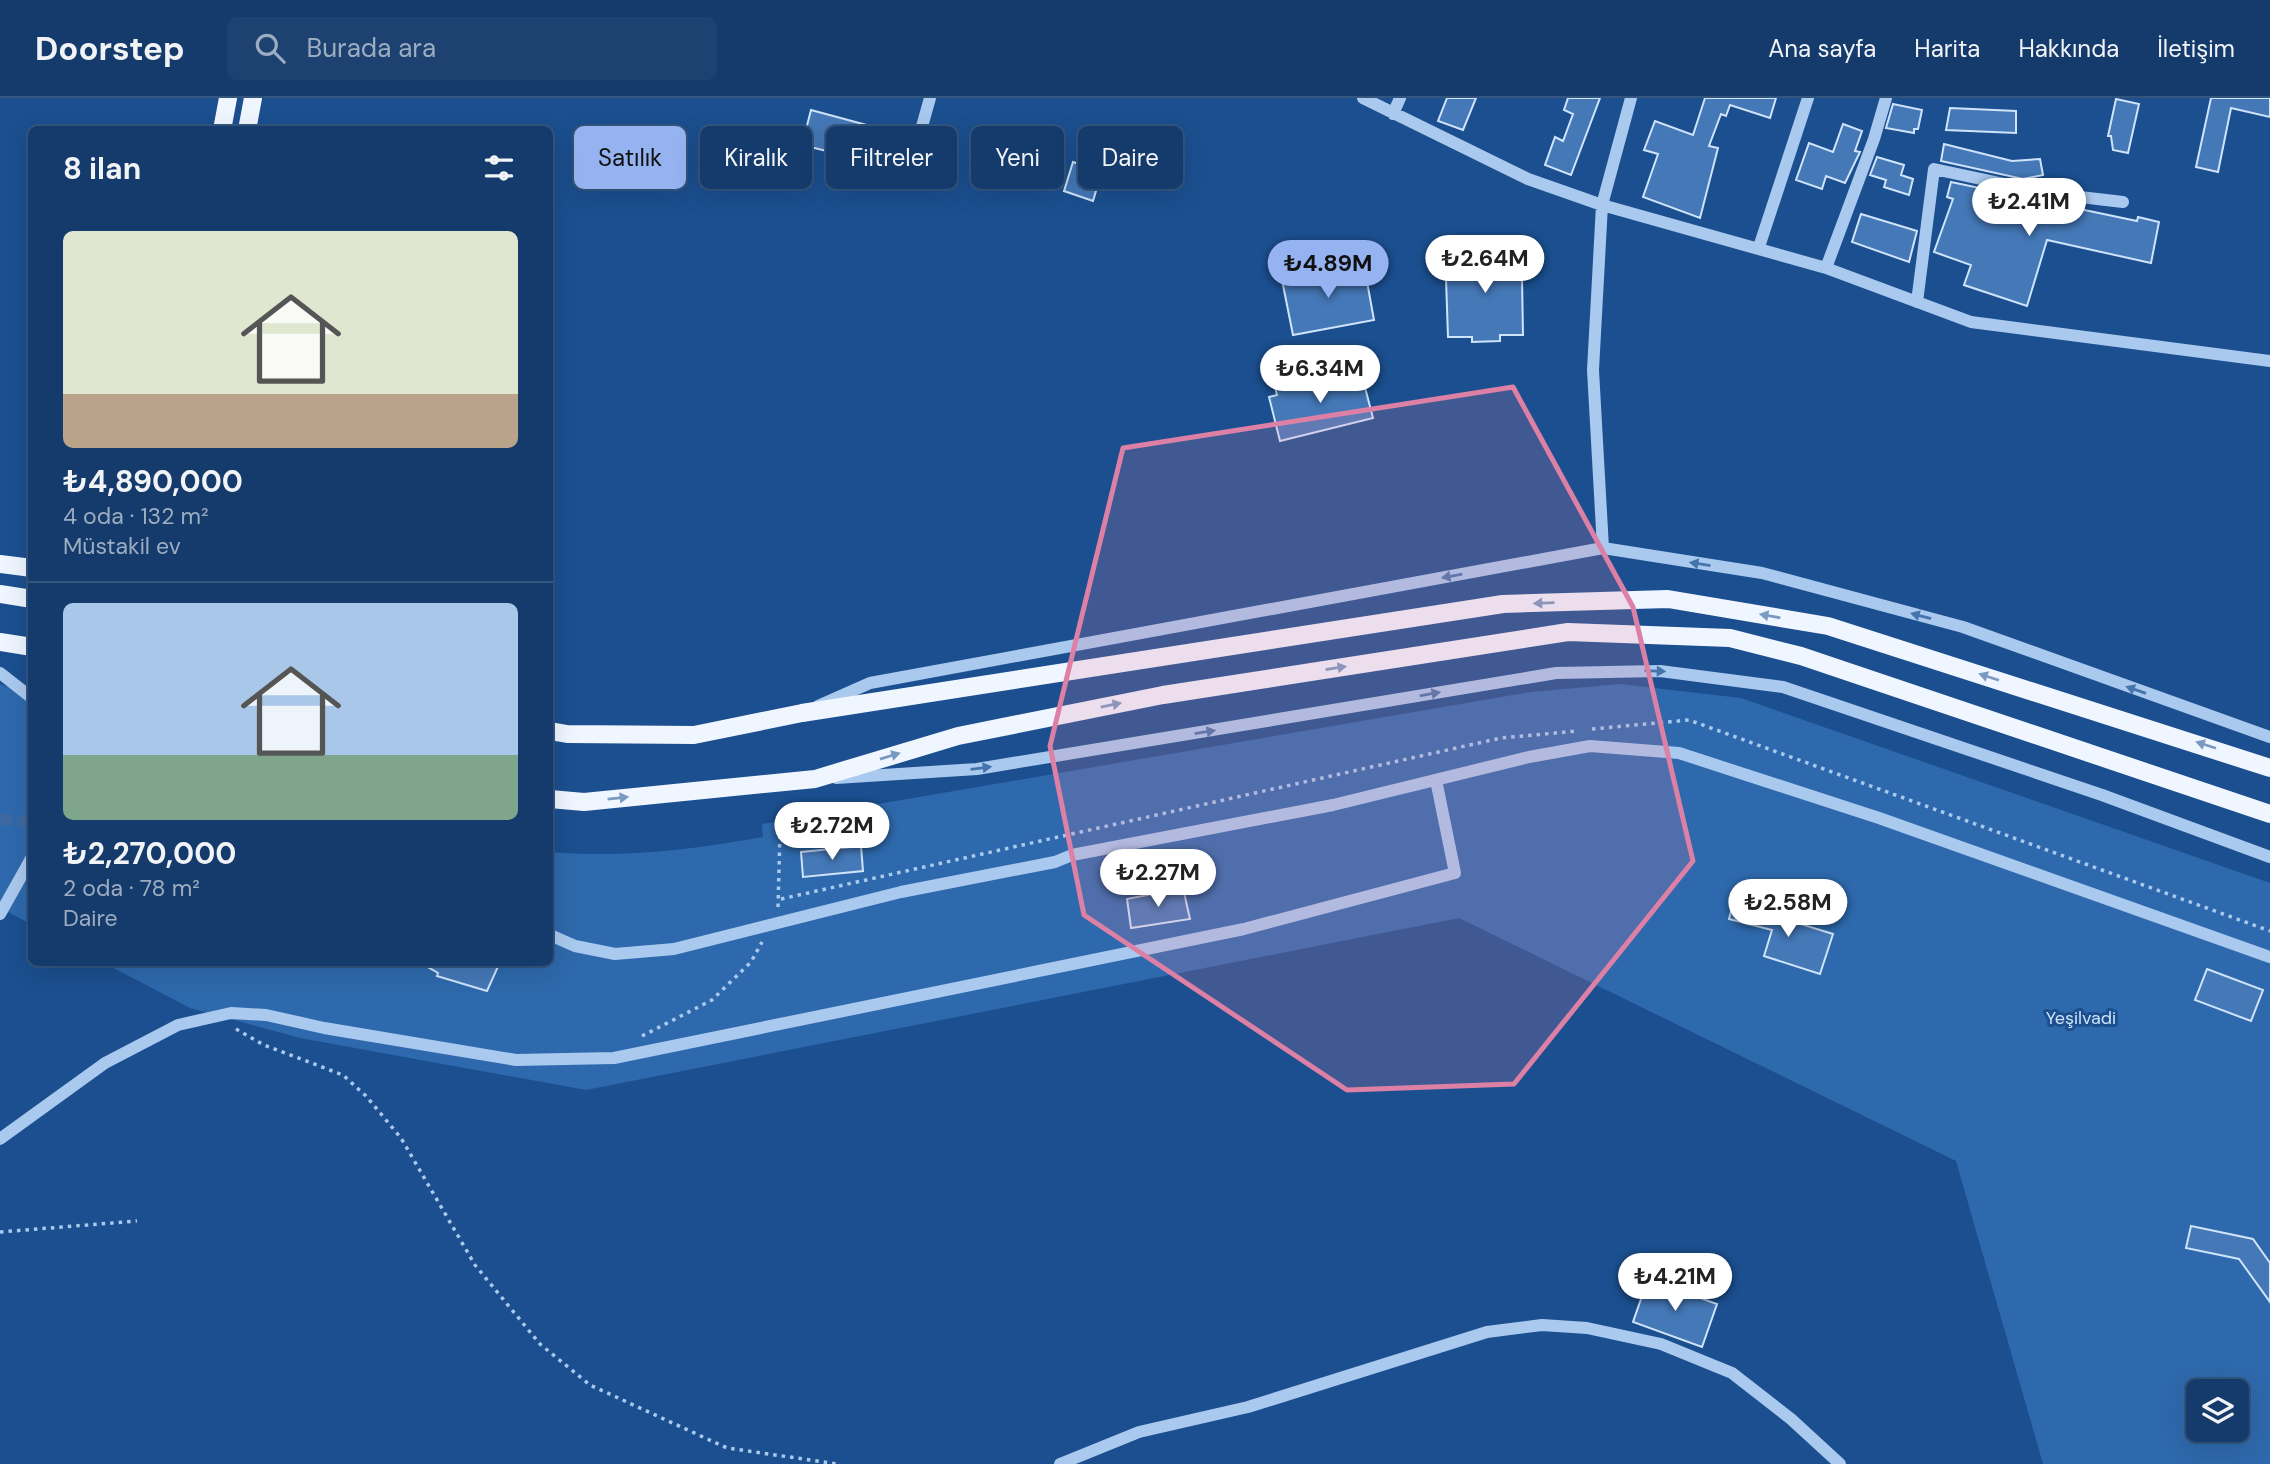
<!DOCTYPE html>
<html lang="tr">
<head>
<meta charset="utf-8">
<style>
	:root { --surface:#143b6b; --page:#1d4271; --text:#f1f3f6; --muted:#9dadc1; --line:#33557e; --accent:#95b2f1 }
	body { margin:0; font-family:"DM Sans",sans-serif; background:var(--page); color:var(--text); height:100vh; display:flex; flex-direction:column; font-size:26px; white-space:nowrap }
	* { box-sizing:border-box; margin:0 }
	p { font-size:23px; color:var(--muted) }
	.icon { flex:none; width:38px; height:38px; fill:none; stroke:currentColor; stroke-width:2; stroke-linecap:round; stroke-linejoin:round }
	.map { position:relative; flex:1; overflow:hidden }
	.drawer { position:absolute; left:28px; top:28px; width:525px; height:840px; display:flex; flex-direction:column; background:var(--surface); border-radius:10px; box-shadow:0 7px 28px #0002,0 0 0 2px var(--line) }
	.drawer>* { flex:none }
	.hud { position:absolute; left:574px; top:28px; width:665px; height:63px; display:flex; gap:14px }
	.tools { position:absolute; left:2186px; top:1281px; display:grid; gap:14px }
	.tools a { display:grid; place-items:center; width:63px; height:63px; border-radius:10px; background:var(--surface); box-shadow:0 7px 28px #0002,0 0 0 2px var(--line); font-size:35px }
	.price { position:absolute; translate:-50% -60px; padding:0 16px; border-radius:24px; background:#fff; color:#222; font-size:23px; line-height:46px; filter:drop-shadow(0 2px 4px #0008) }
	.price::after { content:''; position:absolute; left:50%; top:42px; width:21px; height:16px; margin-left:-10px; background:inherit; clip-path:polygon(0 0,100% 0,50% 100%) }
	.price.current { background:var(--accent); color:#111 }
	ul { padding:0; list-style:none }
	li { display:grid; align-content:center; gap:14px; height:371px; padding:0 35px }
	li+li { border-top:2px solid var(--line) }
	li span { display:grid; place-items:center; height:217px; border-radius:10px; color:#555 }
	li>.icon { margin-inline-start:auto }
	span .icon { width:126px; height:126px; fill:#fffc; stroke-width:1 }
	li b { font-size:30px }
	h2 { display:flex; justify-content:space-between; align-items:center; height:84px; padding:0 35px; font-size:30px }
	.chip { padding:0 24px; border-radius:10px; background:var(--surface); box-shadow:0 7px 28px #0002,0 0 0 2px var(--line); font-size:24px; line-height:63px }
	.chip.current { background:var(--accent); color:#111 }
	header { display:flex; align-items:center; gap:42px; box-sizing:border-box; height:98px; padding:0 35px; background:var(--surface); border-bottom:2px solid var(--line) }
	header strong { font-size:33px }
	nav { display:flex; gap:38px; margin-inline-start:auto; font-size:24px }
	.search { width:490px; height:63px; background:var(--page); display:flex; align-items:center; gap:18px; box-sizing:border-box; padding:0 24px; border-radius:10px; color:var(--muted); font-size:26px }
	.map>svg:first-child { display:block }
	.green { fill:#2e69ad; fill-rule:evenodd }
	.building { fill:#4478b7; stroke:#cfe3fa; stroke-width:2 }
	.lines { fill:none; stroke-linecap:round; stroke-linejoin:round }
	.minor-tunnel { stroke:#3d69a0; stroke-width:12; stroke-dasharray:12 6; stroke-linecap:butt }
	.path { stroke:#a9c9ee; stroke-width:3.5; stroke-dasharray:3.5 5; stroke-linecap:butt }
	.minor { stroke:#a9c9ee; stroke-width:12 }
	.major { stroke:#f0f6ff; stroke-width:18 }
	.oneway { fill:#4674ac }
	.oneway2 { fill:#7b9ac1 }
	.marked { fill:#dd80a5; fill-opacity:0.2; stroke:#dd80a5; stroke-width:5; stroke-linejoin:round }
	.labels { text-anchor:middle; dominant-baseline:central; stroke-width:6; stroke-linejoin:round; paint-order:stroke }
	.park-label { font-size:18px; fill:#cfe3fa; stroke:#1b4f8f }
</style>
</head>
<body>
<header>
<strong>Doorstep</strong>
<div class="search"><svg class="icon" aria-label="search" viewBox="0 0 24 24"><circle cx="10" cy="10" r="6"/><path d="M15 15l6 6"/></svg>Burada ara</div>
<nav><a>Ana sayfa</a><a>Harita</a><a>Hakkında</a><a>İletişim</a></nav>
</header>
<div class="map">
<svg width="2270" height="1366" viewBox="0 0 2270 1366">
	<rect width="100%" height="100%" fill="#1b4f8f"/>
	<path class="green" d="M0,586L31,597V826L0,810Z
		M1620,586L1741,600L2270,785V1366H2043L1956,1063L1459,820L586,992L300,940L190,910L104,865L550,864V754C620,760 693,752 763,739L762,726L1531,594ZM2198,1293H2236V1332H2198Z"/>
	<path class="building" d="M1447,0H1476L1463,32L1438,23Z
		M1568,0H1600L1571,77L1545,67L1555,39L1563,43L1573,16L1564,12Z
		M1705,0H1776L1770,20L1730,7L1726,18L1721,16L1709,48L1718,50L1700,120L1643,99L1658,56L1644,52L1655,23L1693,37Z
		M2211,0H2270V19L2231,10L2218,74L2196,69Z
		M2116,1L2139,6L2128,55L2113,52L2111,38H2108Z
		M1893,6L1922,12L1918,31H1914V35L1886,30Z
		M1950,10L2016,13V35L1946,32Z
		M811,12L874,29L868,50L842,42L839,56L802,47Z
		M1843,26L1862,33L1855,53L1860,54L1845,85L1826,78L1822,91L1796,82L1809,45L1833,54Z
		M1944,46L2012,63L2040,61L2043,77L2023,81L1941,63Z
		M1877,59L1904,67L1901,77L1913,81L1909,97L1884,89L1886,82L1870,77Z
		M1073,64L1102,73L1093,103L1064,93Z
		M1951,84L2137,123L2138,119L2159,124L2151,165L2047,142L2027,208L1964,187L1971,167L1934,154L1953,101L1947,99Z
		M1861,116L1917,133L1909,164L1852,144Z
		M1526,154L1527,179H1522L1523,237H1500V243L1472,244V239H1448L1446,181H1443L1442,157Z
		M1364,167L1374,222L1293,237L1282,182Z
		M1352,271L1354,280L1362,278L1373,320L1280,343L1269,299L1277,297L1275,289L1299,283L1301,287Z
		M861,748L863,773L803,779L801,754Z
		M1183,790L1190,821L1131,830L1127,801Z
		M1733,805L1833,836L1820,876L1764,858L1772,832L1729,821Z
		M419,864H500L487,893L437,878L438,875Z
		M2207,871L2263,892L2251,923L2195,902Z
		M2191,1128L2253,1141L2270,1165V1204L2239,1161L2186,1150Z
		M1648,1181L1717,1206L1702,1249L1633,1224Z"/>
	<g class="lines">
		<path class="minor-tunnel" d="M0,721L32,724"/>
		<path class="path" d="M1592,631L1689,622L2270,833
			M781,801L1501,640L1577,633
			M778,809L780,734
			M236,931L264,947L343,977L366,998L401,1040L475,1167L540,1246L590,1287L727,1350L838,1366
			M642,938L712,902L751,864L762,844
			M0,1134L137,1123"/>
		<path class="minor" d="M1363,0L1528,81L1602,107L1826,170L1971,224L2270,263
			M1393,16L1400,0
			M908,78L930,0
			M1759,149L1808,0
			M1826,170L1874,41L1886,0
			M1917,204L1934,71L2046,95L2123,104
			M1603,450L1593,272L1602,107L1631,0
			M0,575L32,600
			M818,608L870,585L1603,450L1762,475L1963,529L2270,639
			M836,680L977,671L1556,575L1660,573L1783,589L2102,697L2270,759
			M0,816L32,759
			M550,837L575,848L615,856L674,851L901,794L1055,764L1072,757L1333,707L1529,659L1590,648L1679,655L1879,720L2270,859
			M0,1041L105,965L178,927L231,915L266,917L324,930L516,962L614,960L1244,831L1455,775L1436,682
			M1060,1366L1139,1334L1248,1309L1487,1234L1542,1227L1587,1230L1661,1246L1732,1275L1791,1321L1840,1366"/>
		<path class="major" d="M222,32L228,0
			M247,32L253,0
			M0,466L32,470
			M0,496L32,501
			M0,544L32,549
			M550,633L567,636L694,637L802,615L1503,506L1668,501L1828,528L2270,670
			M550,701L584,704L815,681L958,638L1163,597L1568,534L1730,540L1801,558L2270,716"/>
	</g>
	<defs><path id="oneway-solid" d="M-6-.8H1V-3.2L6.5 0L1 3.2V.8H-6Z" transform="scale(1.75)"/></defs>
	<g class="oneway">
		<use href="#oneway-solid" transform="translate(1700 466) rotate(-171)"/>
		<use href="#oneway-solid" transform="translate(1452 478) rotate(170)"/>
		<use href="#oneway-solid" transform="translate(1921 518) rotate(-165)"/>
		<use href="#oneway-solid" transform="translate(1655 573) rotate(2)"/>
		<use href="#oneway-solid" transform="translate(2136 592) rotate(-161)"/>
		<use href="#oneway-solid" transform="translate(1430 596) rotate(-10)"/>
		<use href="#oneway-solid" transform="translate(1205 634) rotate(-9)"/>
		<use href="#oneway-solid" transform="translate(981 670) rotate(-7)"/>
	</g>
	<g class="oneway2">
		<use href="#oneway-solid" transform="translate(1544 505) rotate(178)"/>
		<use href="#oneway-solid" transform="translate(1770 518) rotate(-170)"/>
		<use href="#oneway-solid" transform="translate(1336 570) rotate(-9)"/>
		<use href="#oneway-solid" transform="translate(1989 579) rotate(-162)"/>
		<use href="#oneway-solid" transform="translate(1111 607) rotate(-11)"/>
		<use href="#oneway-solid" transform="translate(2206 647) rotate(-162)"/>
		<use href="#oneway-solid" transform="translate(890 658) rotate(-17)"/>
		<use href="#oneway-solid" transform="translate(618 700) rotate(-6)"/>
	</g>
	<path class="marked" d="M1513,289L1633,509L1693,763L1514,986L1347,992L1084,817L1050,648L1123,350Z"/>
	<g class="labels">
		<g class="park-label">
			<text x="2081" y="920">Yeşilvadi</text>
		</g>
	</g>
</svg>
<div class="tools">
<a><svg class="icon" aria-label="layers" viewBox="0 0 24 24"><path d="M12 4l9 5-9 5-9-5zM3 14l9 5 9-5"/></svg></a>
</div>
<b class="price" style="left:2029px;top:140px">₺2.41M</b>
<b class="price" style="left:1485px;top:197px">₺2.64M</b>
<b class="price current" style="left:1328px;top:202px">₺4.89M</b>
<b class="price" style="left:1320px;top:307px">₺6.34M</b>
<b class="price" style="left:832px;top:764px">₺2.72M</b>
<b class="price" style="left:1158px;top:811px">₺2.27M</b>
<b class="price" style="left:1788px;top:841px">₺2.58M</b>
<b class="price" style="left:1675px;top:1215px">₺4.21M</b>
<div class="hud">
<a class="chip current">Satılık</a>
<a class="chip">Kiralık</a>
<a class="chip">Filtreler</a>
<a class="chip">Yeni</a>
<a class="chip">Daire</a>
</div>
<section class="drawer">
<h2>8 ilan<svg class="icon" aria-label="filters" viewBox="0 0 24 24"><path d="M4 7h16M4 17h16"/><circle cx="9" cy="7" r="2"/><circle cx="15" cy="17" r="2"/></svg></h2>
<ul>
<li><span style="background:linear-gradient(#dfe7d0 75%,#b9a48a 0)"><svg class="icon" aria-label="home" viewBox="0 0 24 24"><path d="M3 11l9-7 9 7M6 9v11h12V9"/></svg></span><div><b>₺4,890,000</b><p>4 oda · 132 m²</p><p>Müstakil ev</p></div></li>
<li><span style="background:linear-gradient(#a9c7e8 70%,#7fa58c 0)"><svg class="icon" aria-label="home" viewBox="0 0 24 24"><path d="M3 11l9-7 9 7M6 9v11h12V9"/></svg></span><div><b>₺2,270,000</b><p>2 oda · 78 m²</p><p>Daire</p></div></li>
</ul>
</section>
</div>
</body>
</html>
